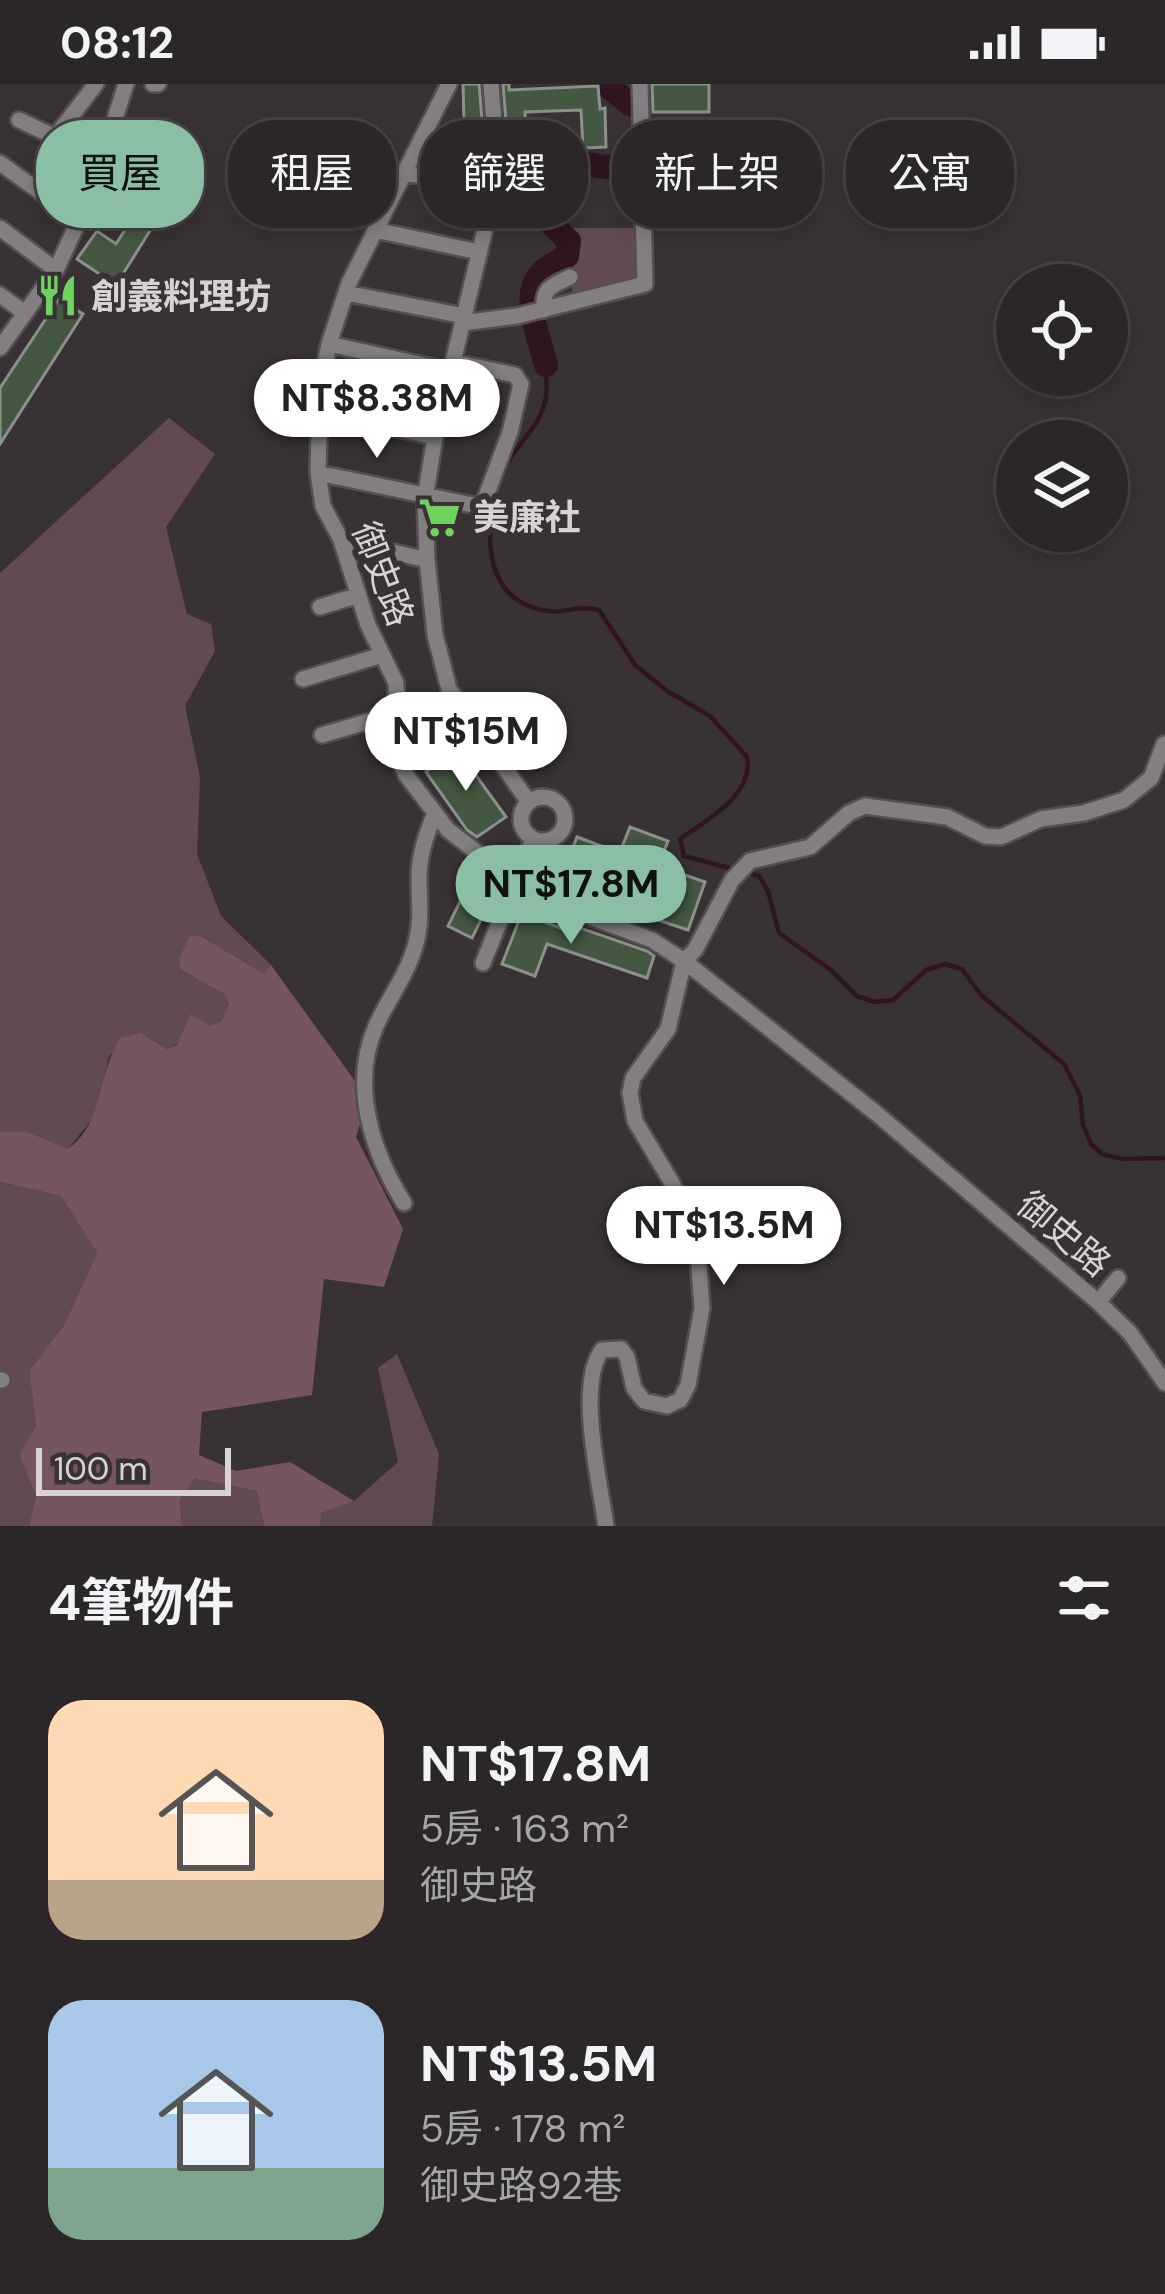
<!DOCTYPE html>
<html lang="zh-TW">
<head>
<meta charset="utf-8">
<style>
	:root { --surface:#2b2627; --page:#332e2f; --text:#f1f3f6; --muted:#a6a5a7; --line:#474344; --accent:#8abfa5 }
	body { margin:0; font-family:"DM Sans","Noto Sans TC",sans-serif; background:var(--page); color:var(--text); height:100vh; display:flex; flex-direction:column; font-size:45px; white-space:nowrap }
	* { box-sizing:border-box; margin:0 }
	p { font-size:39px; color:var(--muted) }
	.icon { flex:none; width:66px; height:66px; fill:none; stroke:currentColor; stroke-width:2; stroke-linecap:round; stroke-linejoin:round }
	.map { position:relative; height:1442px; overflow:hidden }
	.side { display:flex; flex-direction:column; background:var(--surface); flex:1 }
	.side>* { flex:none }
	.hud { position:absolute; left:36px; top:36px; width:1095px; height:108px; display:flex; gap:24px }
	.fabs { position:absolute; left:996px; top:180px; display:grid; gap:24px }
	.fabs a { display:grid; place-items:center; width:132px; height:132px; border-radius:50%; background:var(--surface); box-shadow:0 6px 18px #0003,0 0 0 3px var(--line); font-size:60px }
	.scale { position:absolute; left:36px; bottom:30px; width:195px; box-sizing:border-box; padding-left:12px; border:6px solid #d7d2d4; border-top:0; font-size:33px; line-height:42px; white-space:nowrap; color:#d7d2d4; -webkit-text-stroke:9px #393234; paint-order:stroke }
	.price { position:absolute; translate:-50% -102px; padding:0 27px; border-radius:42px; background:#fff; color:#222; font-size:39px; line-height:78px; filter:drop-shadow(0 3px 6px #0008) }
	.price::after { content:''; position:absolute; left:50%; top:72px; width:36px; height:27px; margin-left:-18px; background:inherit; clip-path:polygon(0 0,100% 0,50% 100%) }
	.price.active { background:var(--accent); color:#111 }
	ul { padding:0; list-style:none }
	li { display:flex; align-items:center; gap:36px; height:300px; padding:0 48px }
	li span { display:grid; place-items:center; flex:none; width:336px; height:240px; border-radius:36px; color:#555 }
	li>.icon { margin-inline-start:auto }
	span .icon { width:144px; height:144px; fill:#fffc; stroke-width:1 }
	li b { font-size:51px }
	h2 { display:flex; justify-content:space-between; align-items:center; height:144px; padding:0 48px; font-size:51px }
	.tag { padding:0 42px; border-radius:48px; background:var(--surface); box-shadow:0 6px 18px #0003,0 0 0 3px var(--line); font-size:42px; line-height:108px }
	.tag.active { background:var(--accent); color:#111 }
	.status { display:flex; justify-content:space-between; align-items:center; height:84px; padding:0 60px; background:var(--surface); direction:ltr }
	.status svg { height:33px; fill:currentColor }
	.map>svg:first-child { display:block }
	.green { fill:#624a53 }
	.forest { fill:#745561 }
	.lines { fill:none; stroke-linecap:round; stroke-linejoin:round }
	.stream { stroke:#2e151f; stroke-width:4.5 }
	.river { stroke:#2e151f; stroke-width:24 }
	.building { fill:#445841; stroke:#8b908a; stroke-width:3 }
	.minor-casing { stroke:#554f51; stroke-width:20 }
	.minor { stroke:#837f81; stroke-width:15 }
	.labels { text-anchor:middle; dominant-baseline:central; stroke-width:12; stroke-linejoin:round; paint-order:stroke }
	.poi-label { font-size:36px; font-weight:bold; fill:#d7d2d4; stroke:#393234; text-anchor:start }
	.street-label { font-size:36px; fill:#d7d2d4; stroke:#393234 }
</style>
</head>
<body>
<div class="status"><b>08:12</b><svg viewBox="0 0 49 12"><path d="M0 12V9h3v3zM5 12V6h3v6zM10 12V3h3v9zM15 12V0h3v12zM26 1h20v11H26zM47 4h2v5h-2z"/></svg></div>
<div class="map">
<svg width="1165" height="1442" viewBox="0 0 1165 1442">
	<rect width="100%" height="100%" fill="#393234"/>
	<path class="green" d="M573,144H638L639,195L572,211Z
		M169,334L215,370L166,443L187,530L211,540L215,567L185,622L200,693L197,770L221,832L271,881L263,889L199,851L181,886L224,910L229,920L221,939L167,965L141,949L109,972L97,1029L68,1065L28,1048H0V489Z
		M0,1098L61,1112L97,1169L64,1241L29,1287L36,1342L21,1371L36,1413L29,1442H0Z
		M397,1270L439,1370L432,1442H320V1429L354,1417L398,1378L378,1284Z
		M195,1393L258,1407L264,1442H182L180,1416Z"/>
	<path class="forest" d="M199,851L263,889L271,881L368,1015L356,1053L403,1145L384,1203L324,1195L312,1311L202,1328L199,1371L236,1387L290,1378L354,1417L321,1429L320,1442H264L257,1407L195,1394L180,1416L182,1442H29L36,1412L20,1371L36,1342L29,1287L64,1241L97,1169L61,1112L0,1098V1048H28L68,1065C106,1037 96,990 121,954L141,949L167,965L177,961L191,930L210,942L221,938L229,920L224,910L181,886L179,875L189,853Z"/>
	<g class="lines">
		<path class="stream" d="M546,281C546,293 548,307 545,318C538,346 513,363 502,389C486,429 479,501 527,521C561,536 569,519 599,526L635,581L667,607L710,632L747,673C754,711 707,736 680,755L684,772L733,785
			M744,788L759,792L768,807L779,849L831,886L857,912L875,918L893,916L926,886L945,880L962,885L981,911L1064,980L1080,1011L1083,1041L1091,1060L1102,1070L1123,1075L1165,1074"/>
		<path class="river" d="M605,0L631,21
			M546,281C540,255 519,211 542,188C548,182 559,177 567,172L569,157C553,142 538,131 543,107C556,56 596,92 626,81"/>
	</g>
	<path class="building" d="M463,0H479L482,36L464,38Z
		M503,0H509V6L598,2L600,25L605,24L606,63L583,64L581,26L525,28L527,63L508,64Z
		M652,0H709V28H653Z
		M172,72L190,83L116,201L77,175L97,147L116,160Z
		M59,215L83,230L0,360V304Z
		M457,665L506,733L477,753L467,746L426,688Z
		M630,743L668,757L660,777L622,763Z
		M577,753L620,769L603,816L559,799Z
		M659,782L705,798L688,846L643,831Z
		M477,783L499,800L472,854L448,842Z
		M522,829L563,845L566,839L647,867L654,872L647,894L547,860L535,892L502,880Z"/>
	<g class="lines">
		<defs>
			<path id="minor" d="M153,0H158
				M449,0L349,199L329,260L320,305L318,389L323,422L341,456L368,541L396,599L398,673L406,691L448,746L517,799L547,817L652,856L684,877L877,1030L1098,1218L1130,1249L1165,1299
				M491,0L498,91L435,353L425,414L427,476L435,551L449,605L528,717
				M19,36L55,53L98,89
				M55,53L96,0
				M0,79L79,136
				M406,89L495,108
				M0,144L56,186
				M375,146L479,168
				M346,209L464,232
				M0,211L25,229
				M544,226C542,204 551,202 570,193
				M462,239L517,232L645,200L640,0
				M329,260L450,287
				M0,264L56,186L91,110L126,0
				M321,328L435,353
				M318,389L482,423L510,348L521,300L515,291L453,278
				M341,456L427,476
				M320,523L359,511
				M303,595L382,571
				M322,651L397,629
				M521 735a22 22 0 1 1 44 0a22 22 0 1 1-44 0Z
				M483,879L533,755
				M404,1119C372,1068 350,1000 376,942C389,913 408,890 416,859C422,837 419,816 419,794C419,771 426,752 434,731
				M1098,1218L1118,1194
				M0,1296H2
				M606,1442C600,1399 576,1301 602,1266L621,1265L627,1273L634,1304L644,1317L667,1322L680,1316L688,1301L702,1224L697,1156L672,1099L635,1037L630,1009L633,994L668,945L684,877L695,866L732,796L750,777L810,763L849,729L865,722L947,733L985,752L1001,753L1041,735L1084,729L1124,716L1151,694L1164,660"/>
		</defs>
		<use href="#minor" class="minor-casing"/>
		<use href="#minor" class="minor"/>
	</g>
	<defs>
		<symbol id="restaurant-bare" viewBox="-9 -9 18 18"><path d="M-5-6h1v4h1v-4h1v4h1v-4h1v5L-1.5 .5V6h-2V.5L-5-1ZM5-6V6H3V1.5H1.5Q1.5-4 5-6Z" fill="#70d35f" stroke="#393234" stroke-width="2.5" paint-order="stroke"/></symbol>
		<symbol id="supermarket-bare" viewBox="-9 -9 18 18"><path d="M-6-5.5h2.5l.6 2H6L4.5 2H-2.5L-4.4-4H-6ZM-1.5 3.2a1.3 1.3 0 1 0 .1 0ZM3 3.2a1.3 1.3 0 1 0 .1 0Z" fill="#70d35f" stroke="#393234" stroke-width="2.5" paint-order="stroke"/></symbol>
	</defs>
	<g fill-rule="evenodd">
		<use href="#restaurant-bare" x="28" y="182" width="59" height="59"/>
		<use href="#supermarket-bare" x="410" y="404" width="59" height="59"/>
	</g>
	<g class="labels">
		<g class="poi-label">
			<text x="91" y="212">創義料理坊</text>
			<text x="473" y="433">美廉社</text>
		</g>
		<g class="street-label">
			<text transform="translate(383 490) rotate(69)">御史路</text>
			<text transform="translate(1064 1150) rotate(40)">御史路</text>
		</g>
	</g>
</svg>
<div class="fabs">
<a><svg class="icon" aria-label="locate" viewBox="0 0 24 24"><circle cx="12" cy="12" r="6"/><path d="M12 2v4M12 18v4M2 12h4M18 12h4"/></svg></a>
<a><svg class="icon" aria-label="layers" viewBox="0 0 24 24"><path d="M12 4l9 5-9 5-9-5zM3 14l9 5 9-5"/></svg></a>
</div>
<div class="scale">100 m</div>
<b class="price" style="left:377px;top:377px">NT$8.38M</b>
<b class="price" style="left:466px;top:710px">NT$15M</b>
<b class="price active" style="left:571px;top:863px">NT$17.8M</b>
<b class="price" style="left:724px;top:1204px">NT$13.5M</b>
<div class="hud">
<a class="tag active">買屋</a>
<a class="tag">租屋</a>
<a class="tag">篩選</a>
<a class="tag">新上架</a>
<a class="tag">公寓</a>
</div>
</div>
<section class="side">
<h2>4筆物件<svg class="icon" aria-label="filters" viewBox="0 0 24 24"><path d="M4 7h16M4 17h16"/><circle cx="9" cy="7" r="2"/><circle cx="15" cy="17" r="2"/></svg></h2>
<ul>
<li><span style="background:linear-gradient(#ffd9b3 75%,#b9a48a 0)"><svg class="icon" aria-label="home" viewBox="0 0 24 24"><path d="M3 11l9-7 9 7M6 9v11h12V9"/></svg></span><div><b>NT$17.8M</b><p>5房 · 163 m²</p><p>御史路</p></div></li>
<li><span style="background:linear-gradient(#a9c7e8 70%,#7fa58c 0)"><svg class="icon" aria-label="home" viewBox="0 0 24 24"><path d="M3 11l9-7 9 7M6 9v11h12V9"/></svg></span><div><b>NT$13.5M</b><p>5房 · 178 m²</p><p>御史路92巷</p></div></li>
</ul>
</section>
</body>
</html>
